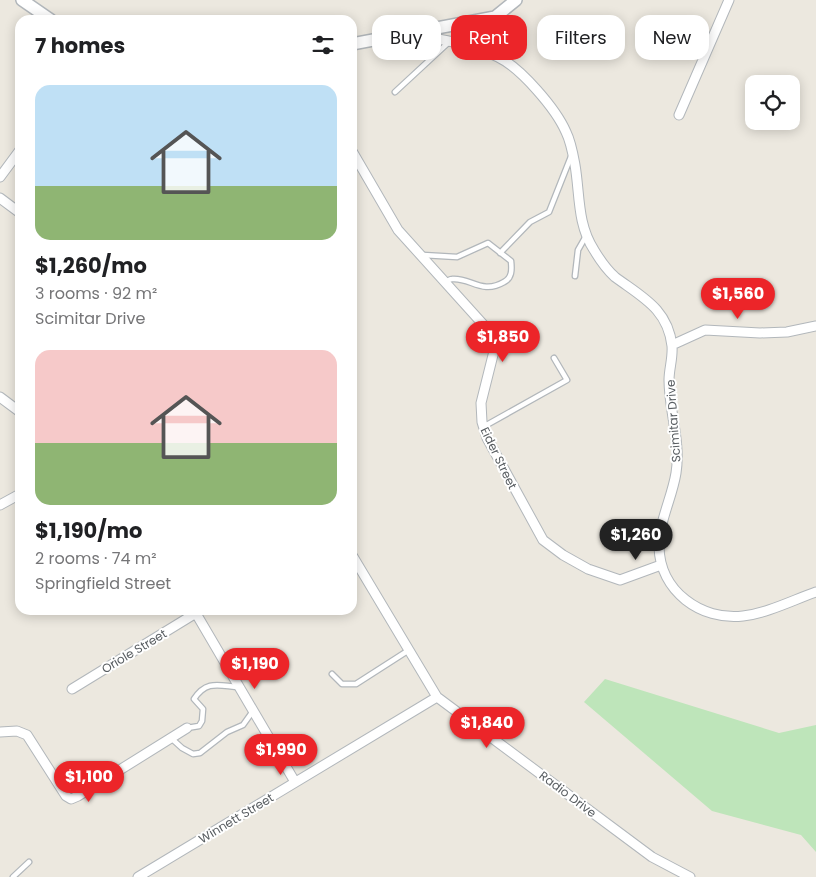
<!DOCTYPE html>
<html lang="en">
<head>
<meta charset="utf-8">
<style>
	:root { --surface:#fff; --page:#f6f6f6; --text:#202124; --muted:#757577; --accent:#ec2529 }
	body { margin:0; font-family:Poppins,sans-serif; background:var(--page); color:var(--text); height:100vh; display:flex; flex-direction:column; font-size:19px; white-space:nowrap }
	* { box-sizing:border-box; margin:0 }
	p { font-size:16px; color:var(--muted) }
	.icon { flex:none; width:28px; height:28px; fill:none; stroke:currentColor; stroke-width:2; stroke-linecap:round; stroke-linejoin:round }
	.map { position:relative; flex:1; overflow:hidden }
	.sheet { position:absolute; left:15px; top:15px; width:342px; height:600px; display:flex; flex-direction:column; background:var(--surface); border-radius:15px; box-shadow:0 2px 12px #0003 }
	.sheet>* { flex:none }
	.banner { position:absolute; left:372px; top:15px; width:368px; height:45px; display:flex; gap:10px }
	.controls { position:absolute; left:745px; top:75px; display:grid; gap:10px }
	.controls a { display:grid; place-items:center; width:55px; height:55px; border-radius:10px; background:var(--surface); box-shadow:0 2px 12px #0003; font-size:25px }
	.price { position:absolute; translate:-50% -42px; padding:0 11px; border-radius:18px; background:var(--accent); color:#fff; font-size:16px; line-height:32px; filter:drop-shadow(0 1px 2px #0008) }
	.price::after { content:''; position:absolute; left:50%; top:30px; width:15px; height:11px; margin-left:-8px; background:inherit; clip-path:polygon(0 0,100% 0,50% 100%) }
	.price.on { background:#222; color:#fff }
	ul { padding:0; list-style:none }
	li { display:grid; align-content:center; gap:10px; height:265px; padding:0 20px }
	li span { display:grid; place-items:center; height:155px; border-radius:15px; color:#555 }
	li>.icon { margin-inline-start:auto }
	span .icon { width:90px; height:90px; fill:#fffc; stroke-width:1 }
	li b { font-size:21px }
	h2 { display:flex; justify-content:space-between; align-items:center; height:60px; padding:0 20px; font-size:21px }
	.pill { padding:0 18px; border-radius:15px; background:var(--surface); box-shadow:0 2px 12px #0003; font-size:18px; line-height:45px }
	.pill.on { background:var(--accent); color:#fff }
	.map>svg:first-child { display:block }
	.green { fill:#bee5ba }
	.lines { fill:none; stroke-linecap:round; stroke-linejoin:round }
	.service-casing { stroke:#b2b7bb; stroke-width:7 }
	.minor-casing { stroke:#b2b7bb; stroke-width:11 }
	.tertiary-casing { stroke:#b2b7bb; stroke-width:14 }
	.service { stroke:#fff; stroke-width:4.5 }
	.minor { stroke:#fff; stroke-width:9 }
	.tertiary { stroke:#fff; stroke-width:11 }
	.labels { text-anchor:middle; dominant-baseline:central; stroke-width:4; stroke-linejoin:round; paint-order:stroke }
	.street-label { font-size:12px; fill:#585d61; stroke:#fff }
</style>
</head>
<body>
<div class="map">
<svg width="816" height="877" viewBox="0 0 816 877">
	<rect width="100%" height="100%" fill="#ece8df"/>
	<path class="green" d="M605,679L779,733L816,725V852L801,835L712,811L584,702Z"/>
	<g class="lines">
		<defs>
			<path id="service" d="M395,92L449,42
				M500,253L530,222L549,212L572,154
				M423,255L457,257L488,243L511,261C512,270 512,278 504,282C482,295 470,277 452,279C450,279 447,281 445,282
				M575,276L578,250L586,236
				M483,427L567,380L554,358
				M332,674L342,684H356L409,650
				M187,728L199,726L202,721L203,709L194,699C207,679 220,686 239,687
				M171,738L182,748L193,754L200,753L227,732L243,725L253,711
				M13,877L29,862"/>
			<path id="minor" d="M412,35C441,39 472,44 498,57C521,68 556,109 566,132C571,142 573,154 575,165C580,194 577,224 594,250C600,260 607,270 615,277C642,297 668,309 672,346C673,358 669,369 669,380C669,411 681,442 676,473C672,498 659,521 659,547C660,591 701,621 743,616C768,613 793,600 816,592
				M679,115L729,0
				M352,151L398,230L490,332L494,351L481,403L482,422L487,438L543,540L563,555L588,569L620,580L661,565
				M0,177L20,150
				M0,198L20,213
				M672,345L705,330L760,333L787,332L816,326
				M0,397L20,412
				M0,505L20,494
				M352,555L437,697L652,857L690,877
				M194,610L295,782
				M72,689L196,613
				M0,732L17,731L27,735L66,796L71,799L78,796L187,728
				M138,877L437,697"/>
			<path id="tertiary" d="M22,0L51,20
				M352,44L495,17L516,0"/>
		</defs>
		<use href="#service" class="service-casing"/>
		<use href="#minor" class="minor-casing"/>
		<use href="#tertiary" class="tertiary-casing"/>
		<use href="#service" class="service"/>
		<use href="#minor" class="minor"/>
		<use href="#tertiary" class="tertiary"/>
	</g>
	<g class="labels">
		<g class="street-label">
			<text transform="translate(673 421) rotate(-94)">Scimitar Drive</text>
			<text transform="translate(499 458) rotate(64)">Eider Street</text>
			<text transform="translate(134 651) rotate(-31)">Oriole Street</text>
			<text transform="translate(568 794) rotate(37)">Radio Drive</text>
			<text transform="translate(236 818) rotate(-31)">Winnett Street</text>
		</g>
	</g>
</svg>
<div class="controls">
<a><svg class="icon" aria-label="locate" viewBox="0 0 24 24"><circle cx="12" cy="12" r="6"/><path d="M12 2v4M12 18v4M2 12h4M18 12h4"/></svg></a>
</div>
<b class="price" style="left:738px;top:320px">$1,560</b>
<b class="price" style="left:503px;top:363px">$1,850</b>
<b class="price on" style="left:636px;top:561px">$1,260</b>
<b class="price" style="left:255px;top:690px">$1,190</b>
<b class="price" style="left:487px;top:749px">$1,840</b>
<b class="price" style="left:281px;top:776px">$1,990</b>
<b class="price" style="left:89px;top:803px">$1,100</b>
<div class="banner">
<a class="pill">Buy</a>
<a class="pill on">Rent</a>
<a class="pill">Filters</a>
<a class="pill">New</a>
</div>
<section class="sheet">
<h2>7 homes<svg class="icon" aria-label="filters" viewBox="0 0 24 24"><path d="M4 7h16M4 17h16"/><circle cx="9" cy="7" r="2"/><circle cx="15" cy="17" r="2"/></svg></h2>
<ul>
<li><span style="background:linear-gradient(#bfe0f5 65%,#8fb573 0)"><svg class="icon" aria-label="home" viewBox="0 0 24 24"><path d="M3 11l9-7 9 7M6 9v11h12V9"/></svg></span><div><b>$1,260/mo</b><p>3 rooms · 92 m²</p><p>Scimitar Drive</p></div></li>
<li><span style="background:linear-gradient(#f6c9c9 60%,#8fb573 0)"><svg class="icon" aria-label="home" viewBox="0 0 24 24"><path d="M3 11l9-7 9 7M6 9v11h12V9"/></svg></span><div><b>$1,190/mo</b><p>2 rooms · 74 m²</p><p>Springfield Street</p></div></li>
</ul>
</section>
</div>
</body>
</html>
